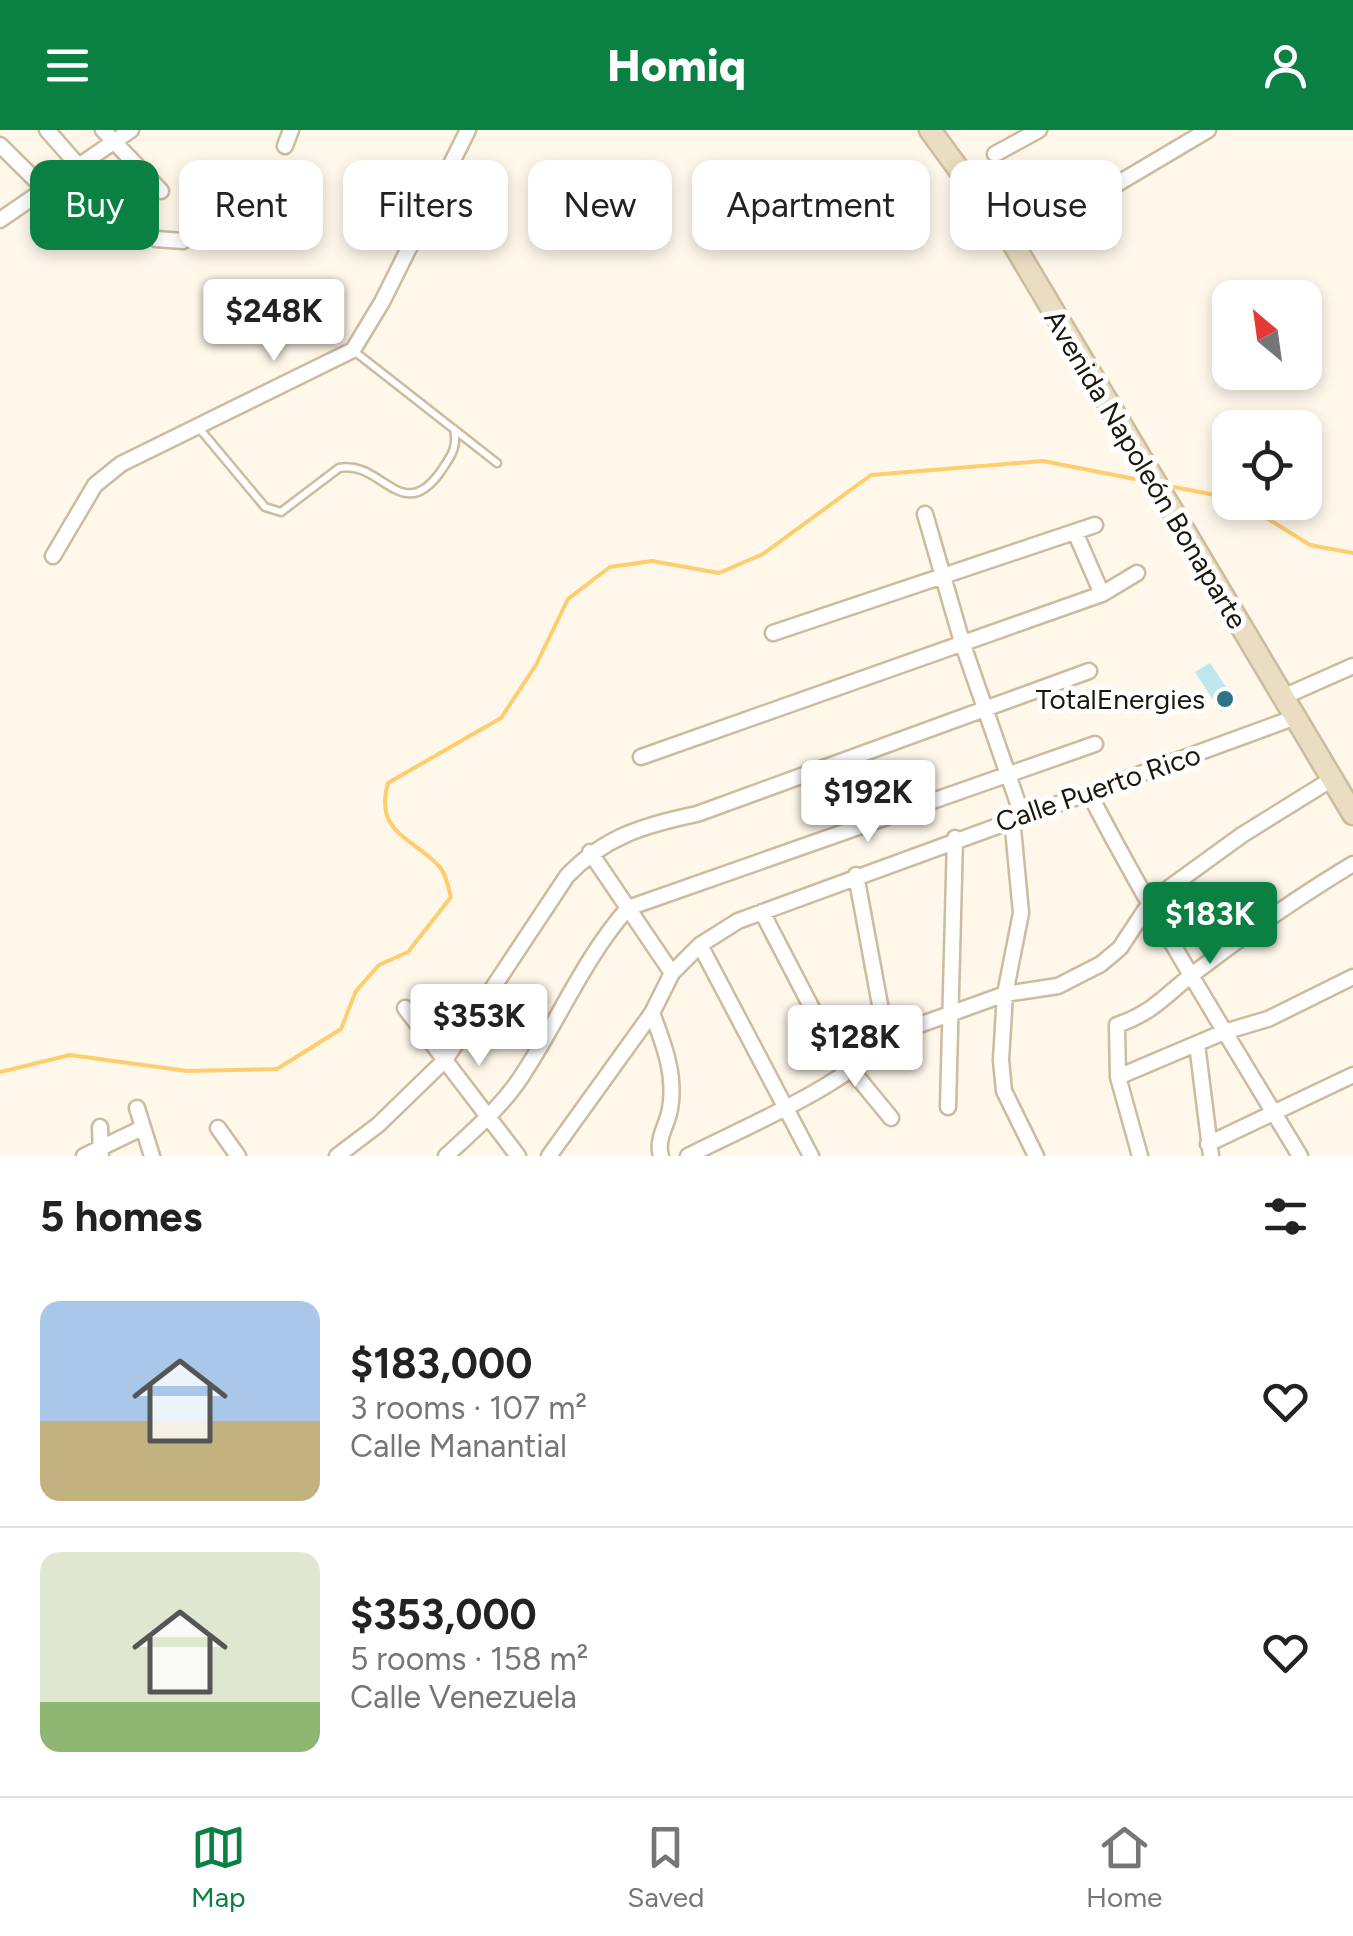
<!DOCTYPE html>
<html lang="en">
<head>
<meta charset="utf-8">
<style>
	:root { --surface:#fff; --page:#f6f6f6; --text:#222; --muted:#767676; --line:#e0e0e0; --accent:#0b8043 }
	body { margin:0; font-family:Figtree,sans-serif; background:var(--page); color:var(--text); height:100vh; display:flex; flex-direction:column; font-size:38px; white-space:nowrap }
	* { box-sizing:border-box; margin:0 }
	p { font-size:32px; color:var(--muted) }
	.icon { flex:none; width:55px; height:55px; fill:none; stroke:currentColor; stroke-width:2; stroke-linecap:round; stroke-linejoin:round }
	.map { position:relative; height:1026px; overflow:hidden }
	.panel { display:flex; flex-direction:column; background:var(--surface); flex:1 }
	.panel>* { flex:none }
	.hud { position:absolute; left:30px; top:30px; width:1295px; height:90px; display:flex; gap:20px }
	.needle { width:65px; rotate:331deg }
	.controls { position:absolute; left:1212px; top:150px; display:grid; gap:20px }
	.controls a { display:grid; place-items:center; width:110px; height:110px; border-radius:20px; background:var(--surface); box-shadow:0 5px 15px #0003; font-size:50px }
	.price { position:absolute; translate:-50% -85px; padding:0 22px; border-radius:10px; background:#fff; color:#222; font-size:32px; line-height:65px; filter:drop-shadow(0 2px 5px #0008) }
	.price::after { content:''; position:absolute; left:50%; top:60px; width:30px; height:22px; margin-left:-15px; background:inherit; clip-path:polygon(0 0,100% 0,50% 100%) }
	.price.on { background:var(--accent); color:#fff }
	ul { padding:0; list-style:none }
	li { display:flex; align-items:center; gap:30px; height:250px; padding:0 40px }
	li+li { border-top:2px solid var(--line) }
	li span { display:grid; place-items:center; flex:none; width:280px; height:200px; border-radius:20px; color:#555 }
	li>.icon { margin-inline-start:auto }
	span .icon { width:120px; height:120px; fill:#fffc; stroke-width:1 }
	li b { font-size:42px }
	h2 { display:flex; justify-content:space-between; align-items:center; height:120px; padding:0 40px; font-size:42px }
	.pill { padding:0 35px; border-radius:20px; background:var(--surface); box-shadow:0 5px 15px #0003; font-size:35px; line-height:90px }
	.pill.on { background:var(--accent); color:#fff }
	header { display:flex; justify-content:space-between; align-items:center; height:130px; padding:0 40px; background:var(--accent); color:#fff; font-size:45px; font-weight:800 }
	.menu { display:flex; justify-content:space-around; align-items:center; height:140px; border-top:2px solid var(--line); background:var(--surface); font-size:28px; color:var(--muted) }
	.menu a { display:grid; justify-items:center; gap:5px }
	.menu .on { color:var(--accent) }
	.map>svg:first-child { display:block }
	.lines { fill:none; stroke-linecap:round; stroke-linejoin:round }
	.stream { stroke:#fecd6d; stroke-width:4 }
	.building { fill:#bde6ef }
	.service-casing { stroke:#ccbb9e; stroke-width:11 }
	.minor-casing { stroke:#ccbb9e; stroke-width:19 }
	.secondary-casing { stroke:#ccbb9e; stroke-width:25 }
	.service { stroke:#fff; stroke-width:6 }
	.minor { stroke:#fff; stroke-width:14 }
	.secondary { stroke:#ebddc2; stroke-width:20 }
	.poi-dot { fill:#2f7482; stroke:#fff; stroke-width:4 }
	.labels { text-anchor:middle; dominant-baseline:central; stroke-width:10; stroke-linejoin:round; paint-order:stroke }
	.street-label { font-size:28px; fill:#1b150a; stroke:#fff }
	.poi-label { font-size:28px; fill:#1b150a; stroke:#fff; text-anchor:end }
</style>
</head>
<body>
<header><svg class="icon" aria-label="menu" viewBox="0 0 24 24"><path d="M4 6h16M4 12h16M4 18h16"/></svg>Homiq<svg class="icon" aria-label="person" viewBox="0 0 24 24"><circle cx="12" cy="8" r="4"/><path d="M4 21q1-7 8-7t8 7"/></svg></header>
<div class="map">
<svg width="1353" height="1026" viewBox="0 0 1353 1026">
	<rect width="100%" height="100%" fill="#fef7ea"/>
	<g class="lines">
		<path class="stream" d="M1169,356L1230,368
			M1241,372L1310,415L1353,423
			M0,942L70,925L187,941L277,939L341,899L356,861L379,835L408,822L451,767C448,757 446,743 439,736C412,707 374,703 388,653L501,588L536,535L568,469L610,437L652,431L719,443L763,424L871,345L1043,331L1145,351"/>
	</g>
	<path class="building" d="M1210,533L1236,572L1221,582L1195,542Z"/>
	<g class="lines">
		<defs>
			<path id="service" d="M354,221L497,333
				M199,298L265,377L281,382L339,338C381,329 402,397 441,341C451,326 458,318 454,299"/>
			<path id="minor" d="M47,0L129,93L156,109L183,111
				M103,0L161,61
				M0,15L95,109
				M285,16L291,0
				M995,24L1039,0
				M0,90L131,0
				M1014,115L1208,0
				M925,384L962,512L1022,685
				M1075,402L1102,464
				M53,426L95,355L121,334L353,220L382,172L468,0
				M773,503L1095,395
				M1283,567L1353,536
				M641,627L1102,464L1137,443
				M1090,665C1154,788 1228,907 1300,1026
				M1012,688L1021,783L1005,864L1001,930L1004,961L1036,1026
				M590,722L672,843
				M856,745L886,907
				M762,782L831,915L891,988
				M700,815L811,1026
				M405,878L518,1026
				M652,883C664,915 676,945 670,979C667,996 656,1009 661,1026
				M1197,914L1211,1026
				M1118,947L1224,902L1268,889L1353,847
				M948,977L955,708
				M137,978L152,1026
				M100,997L101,1026
				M218,998L238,1026
				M1208,1014L1353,945
				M84,1026L142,998
				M337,1026L378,995L445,930L567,746C604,707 644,695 697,684L1089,541
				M446,1026C474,1000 505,974 525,941C560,887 585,827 628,778L1095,614
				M549,1026L652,883L672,843L700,815L738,791L1296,587
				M688,1026C742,998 851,954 886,907L1005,864L1058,856L1101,834L1120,818L1151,771L1242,705L1332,649
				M1140,1026L1118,947L1117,895C1154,882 1163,867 1193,844C1244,805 1298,767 1353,734"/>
			<path id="secondary" d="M930,0L1014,115L1353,684"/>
		</defs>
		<use href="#service" class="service-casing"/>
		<use href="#minor" class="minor-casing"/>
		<use href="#secondary" class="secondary-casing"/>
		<use href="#service" class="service"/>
		<use href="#minor" class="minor"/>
		<use href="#secondary" class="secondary"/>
	</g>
	<circle class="poi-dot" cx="1225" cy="569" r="10"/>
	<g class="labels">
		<g class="street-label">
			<text transform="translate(1146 339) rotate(59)">Avenida Napoleón Bonaparte</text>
			<text transform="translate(1098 658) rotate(-19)">Calle Puerto Rico</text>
		</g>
		<g class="poi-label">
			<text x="1205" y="569">TotalEnergies</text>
		</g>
	</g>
</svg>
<div class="controls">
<a><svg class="needle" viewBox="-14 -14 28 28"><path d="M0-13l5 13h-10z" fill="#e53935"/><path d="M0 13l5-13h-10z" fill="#767676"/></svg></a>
<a><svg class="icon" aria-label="locate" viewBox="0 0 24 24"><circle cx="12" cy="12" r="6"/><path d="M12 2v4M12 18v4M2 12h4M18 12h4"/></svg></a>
</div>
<b class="price" style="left:274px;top:234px">$248K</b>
<b class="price" style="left:868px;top:715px">$192K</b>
<b class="price on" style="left:1210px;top:837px">$183K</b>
<b class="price" style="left:479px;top:939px">$353K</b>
<b class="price" style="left:855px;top:960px">$128K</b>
<div class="hud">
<a class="pill on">Buy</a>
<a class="pill">Rent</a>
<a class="pill">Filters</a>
<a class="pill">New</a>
<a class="pill">Apartment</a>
<a class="pill">House</a>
</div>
</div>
<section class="panel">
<h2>5 homes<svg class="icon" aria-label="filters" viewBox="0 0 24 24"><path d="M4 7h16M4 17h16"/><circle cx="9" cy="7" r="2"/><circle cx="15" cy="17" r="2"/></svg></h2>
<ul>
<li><span style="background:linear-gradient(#a9c7e8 60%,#c2b280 0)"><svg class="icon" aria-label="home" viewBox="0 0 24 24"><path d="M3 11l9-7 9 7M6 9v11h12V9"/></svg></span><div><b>$183,000</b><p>3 rooms · 107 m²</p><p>Calle Manantial</p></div><svg class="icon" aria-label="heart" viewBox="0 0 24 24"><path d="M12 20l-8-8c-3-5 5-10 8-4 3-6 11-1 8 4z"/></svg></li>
<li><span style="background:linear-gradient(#dfe7d0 75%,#8fb573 0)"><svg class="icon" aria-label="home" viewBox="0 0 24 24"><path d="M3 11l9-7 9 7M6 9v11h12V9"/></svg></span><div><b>$353,000</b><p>5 rooms · 158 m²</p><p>Calle Venezuela</p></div><svg class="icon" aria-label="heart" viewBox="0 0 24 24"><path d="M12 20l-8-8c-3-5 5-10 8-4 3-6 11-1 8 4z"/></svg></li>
</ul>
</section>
<nav class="menu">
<a class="on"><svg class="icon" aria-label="map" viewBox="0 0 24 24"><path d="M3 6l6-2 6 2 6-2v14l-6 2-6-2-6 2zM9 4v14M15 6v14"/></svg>Map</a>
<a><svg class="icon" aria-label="saved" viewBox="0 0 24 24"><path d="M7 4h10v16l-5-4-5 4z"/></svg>Saved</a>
<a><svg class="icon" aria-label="home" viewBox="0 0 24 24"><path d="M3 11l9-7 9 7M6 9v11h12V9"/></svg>Home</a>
</nav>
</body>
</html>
